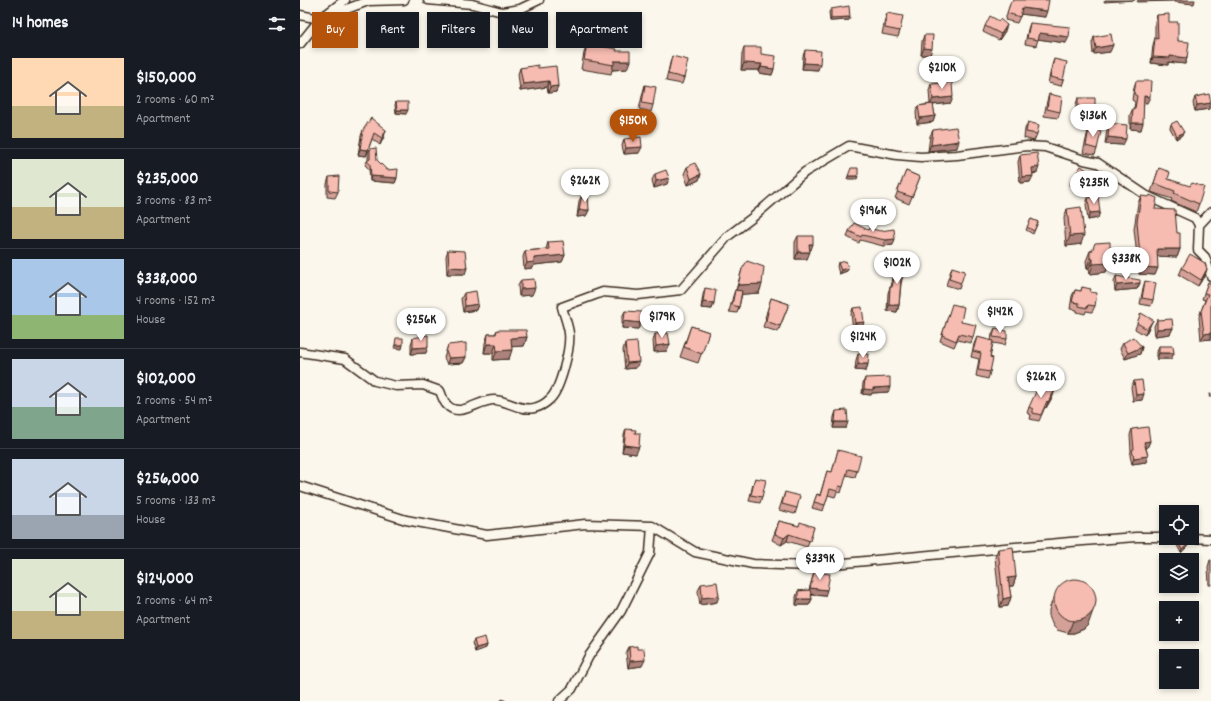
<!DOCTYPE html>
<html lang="en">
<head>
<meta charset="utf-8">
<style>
	:root { --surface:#171b24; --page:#242831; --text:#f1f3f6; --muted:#9ea1a6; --line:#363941; --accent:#b45309 }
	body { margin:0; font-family:Dekko,sans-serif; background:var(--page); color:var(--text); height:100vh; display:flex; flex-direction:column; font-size:15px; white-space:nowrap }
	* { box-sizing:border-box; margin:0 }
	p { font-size:13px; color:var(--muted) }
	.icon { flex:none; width:22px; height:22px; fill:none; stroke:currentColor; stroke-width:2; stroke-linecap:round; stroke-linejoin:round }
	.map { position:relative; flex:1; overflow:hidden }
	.sheet { display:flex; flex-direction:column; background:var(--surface); width:300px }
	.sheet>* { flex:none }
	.banner { position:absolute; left:12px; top:12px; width:380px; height:36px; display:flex; gap:8px }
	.buttons { position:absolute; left:859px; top:505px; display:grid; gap:8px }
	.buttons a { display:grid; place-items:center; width:40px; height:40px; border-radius:0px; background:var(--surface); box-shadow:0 2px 6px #0003; font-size:20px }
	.price { position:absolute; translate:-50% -34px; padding:0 9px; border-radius:14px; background:#fff; color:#222; font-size:13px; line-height:26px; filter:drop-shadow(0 1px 2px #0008) }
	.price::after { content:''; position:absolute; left:50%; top:24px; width:12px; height:9px; margin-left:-6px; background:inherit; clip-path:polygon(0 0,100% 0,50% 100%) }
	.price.active { background:var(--accent); color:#fff }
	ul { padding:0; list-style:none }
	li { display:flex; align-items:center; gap:12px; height:100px; padding:0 12px }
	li+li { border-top:1px solid var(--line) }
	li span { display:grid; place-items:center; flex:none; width:112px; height:80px; border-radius:0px; color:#555 }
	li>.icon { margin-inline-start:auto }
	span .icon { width:48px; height:48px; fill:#fffc; stroke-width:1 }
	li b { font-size:17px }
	h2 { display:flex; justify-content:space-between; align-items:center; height:48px; padding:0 12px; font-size:17px }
	.tag { padding:0 14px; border-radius:0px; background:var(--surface); box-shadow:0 2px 6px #0003; font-size:14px; line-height:36px }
	.tag.active { background:var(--accent); color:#fff }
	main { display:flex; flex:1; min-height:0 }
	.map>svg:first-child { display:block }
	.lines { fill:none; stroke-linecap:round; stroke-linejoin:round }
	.street-casing { stroke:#3b2a1e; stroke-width:11 }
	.street { stroke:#fbf7ec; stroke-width:8 }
	.wall { fill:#d4a198; stroke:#3b2a1e }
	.shaded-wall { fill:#ac837c; stroke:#3b2a1e }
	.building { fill:#f6bbb1; stroke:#3b2a1e }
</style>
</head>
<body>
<main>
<section class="sheet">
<h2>14 homes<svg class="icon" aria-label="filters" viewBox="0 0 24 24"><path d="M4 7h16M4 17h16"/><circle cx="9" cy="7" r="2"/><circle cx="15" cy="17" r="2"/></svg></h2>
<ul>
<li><span style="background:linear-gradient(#ffd9b3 60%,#c2b280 0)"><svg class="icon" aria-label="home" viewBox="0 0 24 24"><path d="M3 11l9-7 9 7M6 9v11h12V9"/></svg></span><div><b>$150,000</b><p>2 rooms · 60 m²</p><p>Apartment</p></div></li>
<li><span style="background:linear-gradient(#dfe7d0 60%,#c2b280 0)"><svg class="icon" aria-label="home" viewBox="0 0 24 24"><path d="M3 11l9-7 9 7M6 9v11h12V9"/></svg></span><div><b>$235,000</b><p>3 rooms · 83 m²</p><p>Apartment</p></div></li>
<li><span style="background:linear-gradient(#a9c7e8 70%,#8fb573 0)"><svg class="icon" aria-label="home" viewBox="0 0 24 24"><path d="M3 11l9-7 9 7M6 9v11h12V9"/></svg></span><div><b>$338,000</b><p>4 rooms · 152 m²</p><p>House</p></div></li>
<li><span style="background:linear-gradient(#c9d6e8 60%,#7fa58c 0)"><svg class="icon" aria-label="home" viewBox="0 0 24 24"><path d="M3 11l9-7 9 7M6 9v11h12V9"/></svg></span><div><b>$102,000</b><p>2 rooms · 54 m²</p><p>Apartment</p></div></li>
<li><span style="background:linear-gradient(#c9d6e8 70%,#9aa5b1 0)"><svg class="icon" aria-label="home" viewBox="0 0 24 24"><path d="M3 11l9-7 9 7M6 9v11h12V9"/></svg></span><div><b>$256,000</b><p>5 rooms · 133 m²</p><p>House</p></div></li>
<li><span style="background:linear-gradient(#dfe7d0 65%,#c2b280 0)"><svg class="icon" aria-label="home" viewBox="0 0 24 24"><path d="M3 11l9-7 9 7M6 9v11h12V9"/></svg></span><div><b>$124,000</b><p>2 rooms · 64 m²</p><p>Apartment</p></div></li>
</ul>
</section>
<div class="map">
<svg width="911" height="701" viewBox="0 0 911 701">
	<rect width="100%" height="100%" fill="#fbf7ec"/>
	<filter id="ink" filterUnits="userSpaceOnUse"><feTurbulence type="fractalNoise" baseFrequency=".025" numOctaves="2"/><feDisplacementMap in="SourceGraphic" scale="8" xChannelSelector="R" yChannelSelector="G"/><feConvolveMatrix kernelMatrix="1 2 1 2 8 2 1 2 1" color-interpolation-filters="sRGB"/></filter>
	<g filter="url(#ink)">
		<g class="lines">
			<defs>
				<path id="street" d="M128,0L172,4L202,12L220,9L239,0
					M0,15L20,19L45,0
					M0,44L20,19L68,1L104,0
					M911,212L899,225L898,250L905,257L911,276
					M0,352L45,359L75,381L96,386L123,385L140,391C142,395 143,401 147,405C160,419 179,399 195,400C208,401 220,411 234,408C239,407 246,403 250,399C260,390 271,348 269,333C268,325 264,315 262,307L303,292L338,295L381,290L428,236L452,218L505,172L549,146L597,155L621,157L657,155L727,146L745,147L784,160L798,163L847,196L895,218L899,225
					M0,486L106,520L187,535L285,524L352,526L395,552L453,564L512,566L770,542L836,537H866
					M890,538L911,539
					M259,701L272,689L289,656L321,611L350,553L352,526"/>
			</defs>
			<use href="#street" class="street-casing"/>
			<use href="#street" class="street"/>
		</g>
		<path class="wall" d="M711,1L745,17L721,14L717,23L705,20Z
			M531,9L549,20L530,21L529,12Z
			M587,13L600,31L598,37L582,34L585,19Z
			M857,15L869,22L887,58L885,64L868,62V65L851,63L853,45L855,38V21Z
			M699,21L705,31L699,40L683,32L685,26Z
			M730,23L766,43L738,39L736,46L725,44L728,29Z
			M624,35L630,55H621L622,41Z
			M794,37L810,52L793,54L792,43Z
			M287,44L316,51L327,69L312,70L311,74L281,69L284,53Z
			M444,47L461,54L474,69L472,75L459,73V70H441L442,53Z
			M505,50L518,70L502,69L503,56Z
			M372,56L384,78L382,84L366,81L370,63Z
			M754,59L763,80L761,86L748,83L752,65Z
			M220,68H238L258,86L256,92L248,93L247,87L220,91L218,74Z
			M836,81L847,103L844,102L841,130L830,129V115L833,108H834L835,102L832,100L834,87Z
			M631,84L651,103L633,105L635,116L633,122L617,124L616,112L618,106L630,104L629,90Z
			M345,85L353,105L351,112L339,109L343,92Z
			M749,94L760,112L758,118L744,116L747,101Z
			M895,97L909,109L895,111L893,103Z
			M778,98L793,120H775L776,104Z
			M96,102L106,114L96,113L95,105Z
			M728,122L737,134L734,141L724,138L725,129Z
			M809,123L823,145L805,144L807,129Z
			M871,124L882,135L876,139L870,128Z
			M789,128L797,149L795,155L783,153L787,135Z
			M63,130H86L80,145L72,139L66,156L58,155L61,136Z
			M633,130L657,148L628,151L630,136Z
			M324,139L339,153L324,154L322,146Z
			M70,149L77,160L87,170L97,178L95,183L70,181L69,169L65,165L67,161L68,160V153Z
			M720,155L737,173L732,174L730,182L720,183L718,162Z
			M387,167L401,174L399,180L388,185L384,174Z
			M859,168L868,179L899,204L896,212L871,201L872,199L851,192Z
			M606,171L620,177L609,204L595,198Z
			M355,174L369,178L367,184L354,188L352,180Z
			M793,174L790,180L781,193L770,185L772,179Z
			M29,177L38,192L35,198L27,197V184Z
			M282,195L289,210L286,216L277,217L279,201Z
			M841,196L855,209L877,233L880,249L877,257L857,256L855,275L839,274L834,229L838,203Z
			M788,198L798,218L788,220L786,204Z
			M767,209L781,244L766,246L764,218Z
			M731,219L738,222L733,234L726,230Z
			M568,230L593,245L583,246L560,240L559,243L547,237L549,231Z
			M498,236L511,250H509L507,259H495V242Z
			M248,242L265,255L262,262L234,265L232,268L224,269L223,257L225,251L246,249Z
			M810,248L815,258L811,267H808L806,272L790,274L789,268H787L786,261L790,251Z
			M148,250L165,274H147L146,256Z
			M598,261L602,267V279L601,284L599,305L597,312L587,311L588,293L590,287H591L595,268Z
			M538,263L548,268L547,271L539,274L537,266Z
			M652,267L661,283L659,289L646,285Z
			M882,268L907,269L905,275L898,286L879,275Z
			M442,269L462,284L459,293L442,294L439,307L437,313L429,312L433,296L435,290H436Z
			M816,276L840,283L837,289L815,291L814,282Z
			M221,280L232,295L219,296L218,286Z
			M845,281L853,300L851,306L840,304L843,288Z
			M908,282L911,284V339L901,340L899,317L905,300L902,299Z
			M782,287L790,292L795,306L792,312L786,311L785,314L777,312V310L770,309L772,296L775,290L781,291Z
			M405,288L414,303L412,309L401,308L403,295Z
			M164,293L178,304L176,310L163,312L161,299Z
			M471,298L489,304L478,332L463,327L466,318H465Z
			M553,308L562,328L553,329L551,314Z
			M325,311L341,323L338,329L322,328V317Z
			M650,311L661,322L673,337L671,343L657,340L654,347L640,341Z
			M841,313L850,326L845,335L835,329Z
			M857,320L873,328L870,334L855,336L854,326Z
			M391,326L409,332L398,363L380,357Z
			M695,328L707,339L705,345L693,343L690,357V372L688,379L676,376L679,359L671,357L674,344L677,337L691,341L692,334Z
			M197,330L227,337L224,346H212L209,359L193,360V353H184L185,343L188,334H195Z
			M355,334L370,344L367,351L354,352L353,341Z
			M113,338L126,353L111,354V344Z
			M325,343L336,368L325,369L323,350Z
			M823,343L842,347L840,354L825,359L820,349Z
			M148,345L166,357L163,363L147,364L144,358Z
			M859,346L874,353L871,359H857V352Z
			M558,354L568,364L566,371L555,370L556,360Z
			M565,378L590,387L588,392L572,393L571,395L562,394L563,383Z
			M834,381L842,400L833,401L831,387Z
			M753,396L746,408L745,407L739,421L730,419L731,415L727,413L729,407Z
			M536,411L546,428H533L534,417Z
			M326,429L336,454L322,452L324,435Z
			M832,429L850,441L847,448H846L848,456L846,462L832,464L830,456L831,451L830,435Z
			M538,450L557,471L555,477L546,475L541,493L537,492L535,497L528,495L523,511L512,508L517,494L520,495L527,471L532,472Z
			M455,478L462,497L460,503L449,501L453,484Z
			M485,492L497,508L495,514L479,510Z
			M479,521L499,526L514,527L507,547L487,541L481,545L472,540Z
			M877,540L888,544L887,547L881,553L876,543Z
			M698,549L716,577L713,586H709L711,597L708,606L700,607L695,557Z
			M910,560H911V585H909L908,567Z
			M514,572L525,596L511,595L512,599L509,605H496V597L498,591L509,590Z
			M401,584L417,602L400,605L398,591Z
			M753,598L788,625L784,629L774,633H768L757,630L753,626L749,616V610Z
			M174,640L187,645L186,648L175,652L172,643Z
			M329,647L337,649L342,666L328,668L326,653Z"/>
		<path class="shaded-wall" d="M805,0H835L804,2Z
			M838,0H874V1L837,2Z
			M875,0H895L894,4L874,2Z
			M722,8L747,11L745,17L720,14Z
			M550,17L549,20L530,21L531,18Z
			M707,25L705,31L699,40L701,34Z
			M740,33L769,37L766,43L737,39Z
			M813,45L810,52L793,54L796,48Z
			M624,48L632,49L630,55H621Z
			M870,56L887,58L885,64L868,62V65L851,63L853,57Z
			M314,61H330L327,69L312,70Z
			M444,63L462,64L459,70H441Z
			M504,63L520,64L518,70L502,69Z
			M461,67L474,69L472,75L459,73Z
			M249,81L247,87L220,91L223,84Z
			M258,86L256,92L248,93L250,87Z
			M844,96L850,97L847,103L842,102Z
			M653,97L651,103L630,105L633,99Z
			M911,103L909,109L895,111L897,105Z
			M97,110H108L106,114L96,113Z
			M778,114H795L793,120H775Z
			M635,116L633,122L617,124L620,118Z
			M832,123H843L841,130L830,129Z
			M86,130L84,137L80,145L82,138Z
			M884,132L882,135L876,139L877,136Z
			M808,137L826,139L823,145L805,144Z
			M659,141L657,148L628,151L631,145Z
			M342,147L339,153L324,154L326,148Z
			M60,149L68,150L66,156L58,155Z
			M739,167L737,173L729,174L732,168Z
			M401,174L399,180L388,185L391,179Z
			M793,174L790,180L781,193L784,187Z
			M71,176L97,178L95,183L70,181Z
			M548,176H558L557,179H547Z
			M733,176L730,182L720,183L722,177Z
			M369,178L367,184L354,188L356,181Z
			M279,210H289L286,216L277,217Z
			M800,212L798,218L788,220L790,213Z
			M784,235L781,244L766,246L770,236Z
			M595,239L593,245L583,246L585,240Z
			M509,244H513L511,250H507Z
			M857,249H880L877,257L854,256Z
			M498,252H510L507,259H495Z
			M265,255L262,262L234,265L232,268L224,269L227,263L234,258Z
			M790,258L793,259L789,268H787Z
			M810,258H815L811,267H808L806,272L790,274L793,264Z
			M149,267L167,268L165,274H147Z
			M841,267L858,268L855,275L839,274Z
			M548,268L547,271L539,274L541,270Z
			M907,269L905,275L898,286L901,280Z
			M840,283L837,289L815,291L817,285Z
			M462,284L459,293L434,295L438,285Z
			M235,288L232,295L219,296L221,289Z
			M403,302L414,303L412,309L401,308Z
			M178,304L176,310L163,312L165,306Z
			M589,305H599L597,312L587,311Z
			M853,320L850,326L845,335L847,329Z
			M324,321L341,323L338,329L322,328Z
			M564,322L562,328L553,329L555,323Z
			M873,328L870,334L855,336L857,329Z
			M911,333V339L901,340L904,334Z
			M227,337L224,346L208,347L211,338Z
			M187,344H196L193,353H184Z
			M370,344L367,351L354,352L356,346Z
			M95,345H103L102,349L94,348Z
			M128,347L126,353L111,354L113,348Z
			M842,347L840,354L825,359L828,353Z
			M212,350L209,359L193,360L197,351Z
			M859,353H874L871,359H857Z
			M166,357L163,363L147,364L149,358Z
			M339,362L336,368L325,369L327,363Z
			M558,364H568L566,371L555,370Z
			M590,387L588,392L572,393L571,395L562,394L564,389Z
			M755,390L753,396L746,408L748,402Z
			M844,394L842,400L833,401L836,395Z
			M910,394H911V397H909Z
			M535,422H548L546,428H533Z
			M850,441L847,448H842L844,442Z
			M324,445L339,447L336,454L322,452Z
			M848,456L846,462L832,464L834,458Z
			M489,534L487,541L481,545L484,538Z
			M888,544L887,547L881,553L882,550Z
			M716,577L713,586H705L708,578Z
			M510,588L527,590L525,596L508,594Z
			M419,596L417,602L400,605L402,598Z
			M711,597L708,606L700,607L703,599Z
			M498,599H512L509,605H496Z
			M796,602L788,625L784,629L774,633H768L773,621Z
			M187,645L186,648L175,652L176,648Z
			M345,660L342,666L328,668L330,661Z"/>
		<path class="building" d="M713,0H749L747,11L722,8L720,17L707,13L711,1L712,2Z
			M549,6L550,17L531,18V9Z
			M587,13L603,16L600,31L585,28Z
			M869,14V22H878V41L889,42L887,58L870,56V58L853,57L855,38L858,39L857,15Z
			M690,16L699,21L700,19L707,25L701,34L685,26Z
			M730,23L770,27L769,37L740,33L738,40L727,38Z
			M811,34L813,45L796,48L794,37Z
			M624,35H633L632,49L624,48Z
			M287,44L317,49L316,51H330V61H314V65L284,60Z
			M444,47H461V54L476,56L474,69L461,67L462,64L444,63Z
			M505,50L521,51L520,64L504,63Z
			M372,56L388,60L384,78L368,74Z
			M754,59L767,62L763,80L750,77Z
			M238,65V68L256,66L258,86L250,87L249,81L223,84L220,68Z
			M836,81H851L850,97L844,96L843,123H832L833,108H835L837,96L834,94Z
			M652,82L653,97L633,99L631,84Z
			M345,85L356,87L353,105L342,103Z
			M749,94L762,97L760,112L747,109Z
			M909,94L911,103L897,105L895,97Z
			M778,98H795V114H778Z
			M96,102H108V110H97Z
			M633,104L635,116L620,118L618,106Z
			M71,118L86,130L82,138L74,133L68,150L60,149L63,130Z
			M877,121L884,132L877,136L871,124Z
			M728,122L739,125L737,134L726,132Z
			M809,123L827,125L826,139L808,137Z
			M656,127L659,141L631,145L633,130Z
			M789,128L801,131L797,149L786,146Z
			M341,137L342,147L326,148L324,139Z
			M76,148L77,160L87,170L98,169L97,178L71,176L70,164L67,161L70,159V149Z
			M737,153L739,167L732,168L733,176L722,177L720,155Z
			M395,163L401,174L391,179L387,167Z
			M781,166L793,174L784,187L772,179Z
			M551,168H558V176H548Z
			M859,168L870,172L868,179L890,186L892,183L904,187L899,204L874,193L875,191L854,183Z
			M366,170L369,178L356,181L355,174Z
			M606,171L620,177L612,197L597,192Z
			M39,176L38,192L29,191V177Z
			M288,194L289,210H279L282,195Z
			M850,195L857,198L855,209L875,210L877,233H880V249H857L858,268L841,267L837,222L841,196L849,197Z
			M798,196L800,212L790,213L788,198Z
			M781,207L784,235L770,236L767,209Z
			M731,219L738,222L734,231L727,227Z
			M554,223L568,230L569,228L580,231L594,229L595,239L585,240L562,235L561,237L549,231Z
			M498,236H513V244H509L510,252H498Z
			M263,241L265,255L234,258V262L227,263L225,251L249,249L248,242Z
			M810,242V248H813L815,258H810V263L793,264V259L790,258V251H792L795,243Z
			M148,250L165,251L167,268L149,267Z
			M890,254L905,263L907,269L901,280L882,268Z
			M447,261L464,267L462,284L438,285L442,269Z
			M546,261L548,268L541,270L538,263Z
			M598,261L602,262V267H605L602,279H601L599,305H589L590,287H592Z
			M652,267L665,271L661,283L649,279Z
			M816,276L840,280V283L817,285Z
			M234,279L235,288L221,289V280Z
			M845,281L856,283L853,300L842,298Z
			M908,282L911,284V333L904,334L901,311L908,294L904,293Z
			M782,287L791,289L790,292L797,293L795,306L788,305L787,308L779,306V303L772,302L775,290L781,291Z
			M405,288L416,290L414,303L403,302Z
			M435,290L442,291L439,307L432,305Z
			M176,291L178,304L165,306L164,293Z
			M471,298L489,304L480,326L466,321L468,312H467Z
			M652,304L664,307L661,322L676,325L673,337L659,334L656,341L642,335Z
			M562,307L564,322L555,323L553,308Z
			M325,311L342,312L341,323L324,321Z
			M841,313L853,320L847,329L837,323Z
			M872,319L873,328L857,329V320Z
			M391,326L409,332L402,354L384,347Z
			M695,328L707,331V339L693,337Z
			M197,330H226L227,337L211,338L212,350L197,351L196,344H187L188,334H196Z
			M368,333L370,344L356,346L355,334Z
			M128,335V347L113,348V338Z
			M677,337L693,341L690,357L693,358L690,372L678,370L681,353L673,351Z
			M833,337L842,347L828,353L823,343Z
			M96,338H103V345H95Z
			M337,342L339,362L327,363L325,343Z
			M166,343V357L149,358L146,352L148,345Z
			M859,346H873L874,353H859Z
			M558,354H569L568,364H558Z
			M590,377V387L573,388V390L564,389L565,378Z
			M842,380L844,394L836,395L834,381Z
			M740,383L755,390L748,402L747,401L741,415L733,413V409L729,407Z
			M547,410L548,422H535L536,411Z
			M848,427L850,441L844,442L848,456L834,458L832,450L834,449L832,429Z
			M326,429L336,430L335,433H340L339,447L324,445Z
			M538,450L561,456L557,471L548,469L543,487L539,486L537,491L530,489L525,505L514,502L517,494L520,496L527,471L532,472Z
			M455,478L466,480L462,497L451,495Z
			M485,492L500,496L497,508L482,504Z
			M479,521L499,526L500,522L514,527L510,541L489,534L484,538L475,534Z
			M880,538H885L888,544L882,550L877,540Z
			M713,547L716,577L708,578L711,597L703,599L698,549Z
			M514,572L530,574L527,590L510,588Z
			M754 600a21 21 0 1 1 42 0a21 21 0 1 1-42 0Z
			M417,582L419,596L402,598L401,584Z
			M510,590L512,599H498V591Z
			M185,637L187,645L176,648L174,640Z
			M337,646V649H344L345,660L330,661L329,647Z
			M202,699L206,701H201Z"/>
	</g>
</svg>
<div class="buttons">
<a><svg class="icon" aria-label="locate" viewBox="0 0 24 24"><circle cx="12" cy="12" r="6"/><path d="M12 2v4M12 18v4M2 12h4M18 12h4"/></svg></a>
<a><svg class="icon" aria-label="layers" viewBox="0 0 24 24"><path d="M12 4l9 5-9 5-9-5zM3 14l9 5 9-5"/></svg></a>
<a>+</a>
<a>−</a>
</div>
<b class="price" style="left:642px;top:90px">$210K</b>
<b class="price" style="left:793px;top:138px">$136K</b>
<b class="price active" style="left:333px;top:143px">$150K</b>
<b class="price" style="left:285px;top:203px">$262K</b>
<b class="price" style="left:794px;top:205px">$235K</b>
<b class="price" style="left:573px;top:233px">$196K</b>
<b class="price" style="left:826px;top:281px">$338K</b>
<b class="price" style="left:597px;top:285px">$102K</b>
<b class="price" style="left:700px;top:334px">$142K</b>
<b class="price" style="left:362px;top:339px">$179K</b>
<b class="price" style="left:121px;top:342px">$256K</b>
<b class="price" style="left:563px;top:359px">$124K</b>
<b class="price" style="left:741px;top:399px">$262K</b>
<b class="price" style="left:520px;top:581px">$339K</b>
<div class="banner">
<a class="tag active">Buy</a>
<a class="tag">Rent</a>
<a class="tag">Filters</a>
<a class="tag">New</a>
<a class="tag">Apartment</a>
</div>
</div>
</main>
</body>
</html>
